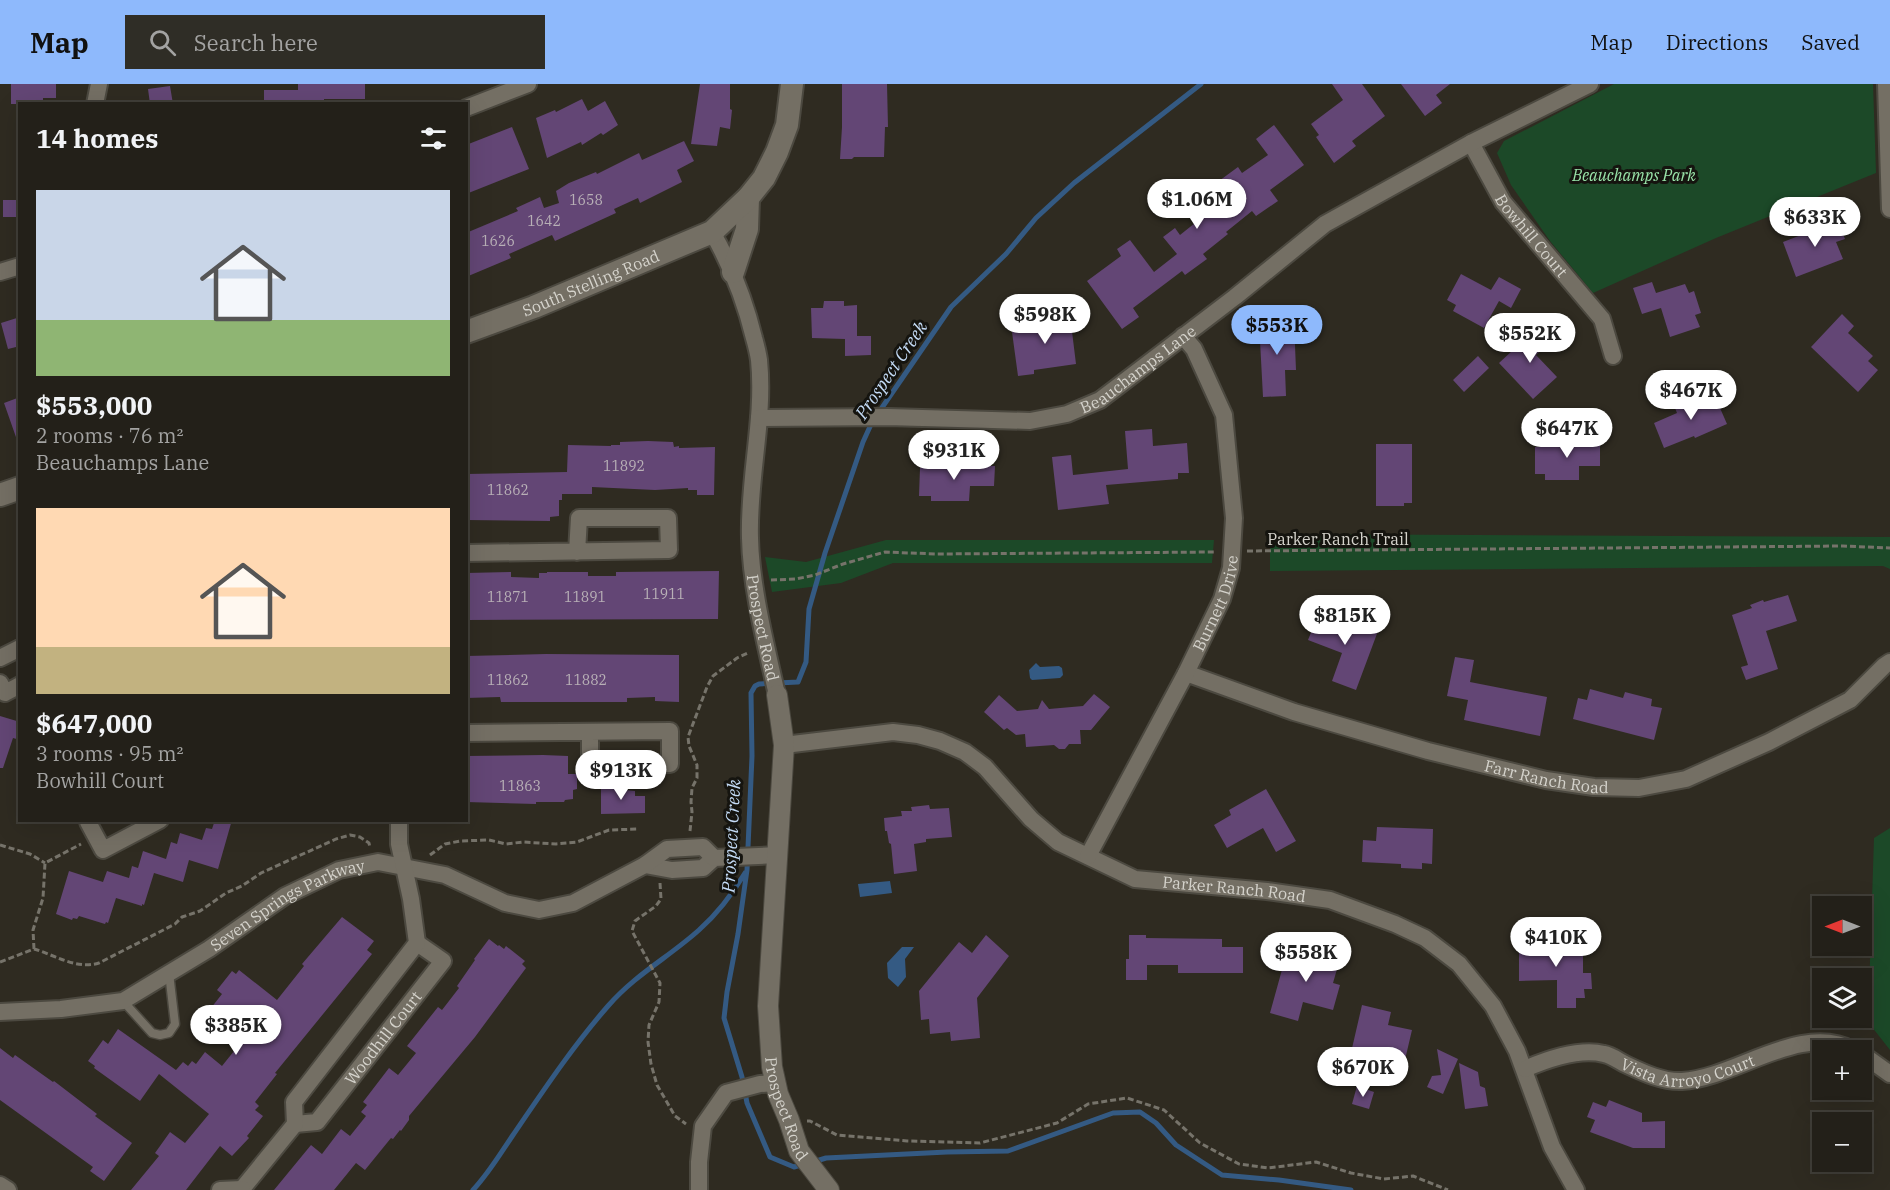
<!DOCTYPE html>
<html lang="en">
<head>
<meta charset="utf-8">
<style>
	:root { --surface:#232019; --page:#2f2d26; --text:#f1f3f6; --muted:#a3a3a2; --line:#403e38; --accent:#8eb9fc }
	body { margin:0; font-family:"IBM Plex Serif",serif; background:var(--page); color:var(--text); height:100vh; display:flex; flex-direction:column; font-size:22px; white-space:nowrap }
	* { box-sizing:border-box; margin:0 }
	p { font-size:20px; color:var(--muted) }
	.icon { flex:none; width:33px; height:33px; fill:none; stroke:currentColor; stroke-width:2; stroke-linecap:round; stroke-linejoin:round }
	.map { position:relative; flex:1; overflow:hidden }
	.details { position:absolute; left:18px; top:18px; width:450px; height:720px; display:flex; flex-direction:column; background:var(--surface); border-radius:0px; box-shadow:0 6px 24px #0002,0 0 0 2px var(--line) }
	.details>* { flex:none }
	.needle { width:39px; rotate:270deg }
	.buttons { position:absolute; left:1812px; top:812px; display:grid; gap:12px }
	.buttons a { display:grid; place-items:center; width:60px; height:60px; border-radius:0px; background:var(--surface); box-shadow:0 6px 24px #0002,0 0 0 2px var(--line); font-size:30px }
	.price { position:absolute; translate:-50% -51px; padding:0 14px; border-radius:21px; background:#fff; color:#222; font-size:20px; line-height:39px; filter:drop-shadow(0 2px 3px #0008) }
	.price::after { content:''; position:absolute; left:50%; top:36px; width:18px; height:14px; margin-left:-9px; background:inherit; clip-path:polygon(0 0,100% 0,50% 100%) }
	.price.active { background:var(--accent); color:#111 }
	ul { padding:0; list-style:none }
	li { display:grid; align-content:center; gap:12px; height:318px; padding:0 18px }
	li span { display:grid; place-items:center; height:186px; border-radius:0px; color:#555 }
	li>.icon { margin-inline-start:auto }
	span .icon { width:108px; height:108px; fill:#fffc; stroke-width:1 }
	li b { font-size:26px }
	h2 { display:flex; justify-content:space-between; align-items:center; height:72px; padding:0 18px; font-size:26px }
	header { display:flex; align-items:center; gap:36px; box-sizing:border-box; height:84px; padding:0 30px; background:var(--accent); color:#111 }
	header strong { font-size:28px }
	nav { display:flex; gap:33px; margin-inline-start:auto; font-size:21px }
	.search { width:420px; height:54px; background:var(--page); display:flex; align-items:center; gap:15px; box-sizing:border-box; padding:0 21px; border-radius:0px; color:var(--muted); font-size:22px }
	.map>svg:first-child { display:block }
	.green { fill:#1c4928 }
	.water { fill:#345a83 }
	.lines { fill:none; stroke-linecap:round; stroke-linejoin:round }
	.stream { stroke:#345a83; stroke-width:5 }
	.building { fill:#634675 }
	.service-casing { stroke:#4c4940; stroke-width:11 }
	.minor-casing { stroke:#4c4940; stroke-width:20 }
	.tertiary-casing { stroke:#4c4940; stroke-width:22 }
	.secondary-casing { stroke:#4c4940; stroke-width:26 }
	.path { stroke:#76736a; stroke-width:3; stroke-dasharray:6 3; stroke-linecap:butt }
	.service { stroke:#746f64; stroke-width:8 }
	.minor { stroke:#746f64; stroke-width:16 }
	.tertiary { stroke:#746f64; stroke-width:20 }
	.secondary { stroke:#746f64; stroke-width:22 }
	.labels { text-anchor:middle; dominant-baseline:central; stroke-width:6; stroke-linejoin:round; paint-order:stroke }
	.number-label { font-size:14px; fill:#b8b0b6 }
	.park-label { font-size:16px; font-style:italic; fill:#99e4a9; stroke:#15140f }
	.street-label { font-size:16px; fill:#d5d3cc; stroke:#15140f }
	.water-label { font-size:18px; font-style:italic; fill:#c4dbf6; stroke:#15140f }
</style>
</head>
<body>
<header>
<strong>Map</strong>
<div class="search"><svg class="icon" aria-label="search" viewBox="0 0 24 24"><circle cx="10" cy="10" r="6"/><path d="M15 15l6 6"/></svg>Search here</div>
<nav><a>Map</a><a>Directions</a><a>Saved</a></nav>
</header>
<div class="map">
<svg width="1890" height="1106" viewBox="0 0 1890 1106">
	<rect width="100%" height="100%" fill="#2f2b21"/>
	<path class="green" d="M1614,0H1873L1876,89L1716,154L1593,209L1550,157L1511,101L1497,69L1504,57Z
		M1270,450L1890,453V485L1883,482L1270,487Z
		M886,456H1214L1212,479H893L841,499L772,508L765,473L806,478Z
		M1890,744V966L1868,938L1874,754Z"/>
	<path class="water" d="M1036,579L1040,583L1059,582L1062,584L1063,591L1060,594L1032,596L1030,594L1029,586Z
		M890,797L892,809L860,813L858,800Z
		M902,863H914L905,875L906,893L898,903L888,894L887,879Z"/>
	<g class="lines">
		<path class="stream" d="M879,328L951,223L1006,170L1036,134L1074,99L1201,0
			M813,1078L826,1074L947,1068L1008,1067L1113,1029L1140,1028L1156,1039L1176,1061L1222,1091L1279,1096L1351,1106
			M804,1080L794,1083L770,1073L747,1019L742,993L724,934L727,908L738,850L747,786L752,672L751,609L755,602L759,600L798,598L806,578L809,525L825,469L863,358L873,336
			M473,1106C489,1089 500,1070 513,1051C543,1007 573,962 608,922C636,890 669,873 699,846C717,830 733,809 745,789"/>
	</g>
	<path class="building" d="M11,0H56V14H43V20H11Z
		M298,0H365V15H324V20H264V6H298Z
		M700,0H730V25L732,26L730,45L720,43L717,62L691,60Z
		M842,0H887L888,43H885L884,73H854L852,75H840L842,43Z
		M1332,0H1362L1385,32L1352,57L1356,62L1334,79L1316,53L1319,51L1311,40L1343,16Z
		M1401,0H1450L1436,11L1442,19L1425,32Z
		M170,2L173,20H150L148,5Z
		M582,15L588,27L605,17L618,41L603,51L601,49L582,61L581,58L547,74L536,34L555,26L556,28Z
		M1274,41L1304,81L1270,106L1278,117L1256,132L1252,127L1226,148L1228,150L1203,170L1207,175L1185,191L1182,187L1133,224L1139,233L1122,245L1087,197L1121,172L1117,165L1130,156L1154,188L1177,170L1163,153L1175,144L1180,151L1200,135L1187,118L1206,103L1208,105L1238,83L1242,89L1268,71L1256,55Z
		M512,43L529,85L466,110V61Z
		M684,57L694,77L677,86L682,98L640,119L638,114L614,125L616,129L555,157L552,151L509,170L511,174L466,193V149L518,127L516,124L540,113L544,124L559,119L556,107L569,99L596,88L597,90L639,69L642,76Z
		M3,116H20V133H3Z
		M1836,133L1845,155L1836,158L1843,175L1796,193L1783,158L1814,146L1813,142Z
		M1461,190L1491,206L1499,193L1521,205L1511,224L1499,217L1484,244L1453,227L1456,221L1447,216Z
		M1652,198L1656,209L1685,200L1689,209L1694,207L1701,229L1695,231L1700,243L1670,253L1661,224L1642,230L1633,204Z
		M824,217H844V222L857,221V252H871V271L845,272V255L812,254L811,224H823Z
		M1069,223L1076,280L1034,286V290L1018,292L1012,248L1031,245L1030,242L1054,238L1053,225Z
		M1842,230L1854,242L1848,249L1873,272L1868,277L1878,286L1858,308L1811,263Z
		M20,233V262L8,265L1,239Z
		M1294,237L1296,286H1285L1286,312L1263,313L1259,238Z
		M1538,243L1551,256L1536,271L1557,293L1533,315L1499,279Z
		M1478,272L1489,284L1464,308L1453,296Z
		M1713,308L1727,340L1695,354L1694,352L1664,364L1654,339L1677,329L1675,324Z
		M20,313V355L17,356L4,319Z
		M1152,345L1153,362L1187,359L1189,389H1178V395L1106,401L1109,420L1058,426L1052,373L1071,371L1073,391L1128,385L1125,347Z
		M1581,354H1600V382H1579V396H1545V390H1535V363H1558V357H1581Z
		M648,357L673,358L674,363L679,362V364L715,363L714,411H697V406H688V404L655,406L592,403V410H562V416H559V432L550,433V437L466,436V390L567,388L568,361L611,362V361H620V358Z
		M1376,360H1412V419H1404V422H1376Z
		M930,381L995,382L994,402H970L969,417H931V412H919L920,384H930Z
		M719,487L718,535L466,536V489L511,488V493L539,494V489H547V488H588V492H616V488Z
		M1788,511L1797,537L1766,547L1778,585L1746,596L1741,583L1748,581L1732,531L1752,524L1750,521L1763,516L1764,518Z
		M1320,526L1378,547L1356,606L1332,597L1342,569L1308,556Z
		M546,570L679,571V618L655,617V613L627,614V618H501L500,613L466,614V572Z
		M1455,573L1474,576L1470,598L1547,613L1540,652L1464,636L1468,616L1447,612Z
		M1590,605L1623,614L1625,608L1652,615L1651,622L1662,624L1654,656L1573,635L1578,614L1587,616Z
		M1094,610L1110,623L1091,646H1080L1081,660H1069L1065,665H1059L1054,661L1026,663L1025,650L1016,651L1007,644L1004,646L984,628L999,611L1017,627L1038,625L1042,616L1049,625L1083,622Z
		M0,632L20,638V656L13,654L3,684H0Z
		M543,671L568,672V690H577V705L573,706V715L565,716L564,718H536V720L466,718V672Z
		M625,700V706L635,707V712H645V729L601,730V701Z
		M1266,705L1296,757L1276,768L1263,744L1227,764L1214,741L1231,731L1229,726Z
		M929,721L930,725L949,724L952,753L926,755V758L914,760L917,787L894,790L891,760L889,759L887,747H885L884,734L902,732L901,727H912L911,723Z
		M215,736H232L218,785L189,776L183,798L154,789L144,821L142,820V822L116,814L108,839L106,838L105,840L79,832L77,835L73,834L72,836L56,830L69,787L103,798L107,787L129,794L132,782L138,784L143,767L166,775L171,758L177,760L180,749L202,756L206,744L212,745Z
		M1377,743L1433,745L1432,780L1422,779V785L1401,784V780L1362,778L1363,756L1376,757Z
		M342,833L374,857L367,866L372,870L275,989L277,990L255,1018L259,1022L255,1026L263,1032L247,1052L249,1054L232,1072L220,1062L186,1106H131L159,1072L155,1069L170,1048L185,1059L209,1030L159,990L140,1017L94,984L95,982L88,977L103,956L108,960L118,945L176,986L183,978L188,982L192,977L196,980L205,968L222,982L246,952L211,924L222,910L217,906L232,887L236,890L239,886L277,916L304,882L302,880Z
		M986,851L1009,872L977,914L980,954L951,957L950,948L930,950L929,935L921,936L919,907L959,858L972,869Z
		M1129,851H1146V854L1222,855V863H1243V889H1178V881H1147V896H1126V875H1129Z
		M489,855L498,862L499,861L504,865L506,862L525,877L522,880L526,884L475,953L409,1032V1036L401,1047L400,1046L393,1055L391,1054L365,1086L356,1079L334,1106H274L311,1061L322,1070L341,1045L350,1052L366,1032L361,1028L367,1021L363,1018L389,984L398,991L416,969L407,962L438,923L442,926L459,904L457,902L475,876L474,875Z
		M1583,857V889H1591L1592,905H1584L1585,914H1576V924H1557V896L1519,897V858Z
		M1288,864L1316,872L1318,865L1341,871L1333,899L1340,901L1333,926L1303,918L1298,937L1270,929Z
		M1362,921L1391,928L1388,941L1412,946L1404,980L1395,978L1392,990L1376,986L1378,979L1350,973Z
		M0,964L13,974L15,971L53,998L54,997L97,1030L95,1032L132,1059L104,1097L90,1087L93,1083L0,1016Z
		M1437,965L1458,975L1443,1010L1427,1003L1432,992L1441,991Z
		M1459,979L1478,988L1480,1002L1485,1004L1488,1022L1465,1025Z
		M1357,1002L1374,1008L1369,1025L1352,1020Z
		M1609,1016L1642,1029V1038L1665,1037V1064H1633L1590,1048L1595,1036L1587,1033L1593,1018L1606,1023Z"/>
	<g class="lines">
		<defs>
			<path id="service" d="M123,917L152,949L160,951L169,949L175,940L169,889"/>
			<g id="minor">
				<path d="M1886,0L1890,125"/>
				<path d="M95,20L99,0"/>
				<path d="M466,24L528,0"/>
				<path id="s1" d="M1471,59L1503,118L1602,235L1613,272"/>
				<path id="s2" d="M712,148C731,181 745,217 754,254C756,261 758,269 759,276C765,335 748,394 750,454C751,504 766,561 777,611"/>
				<path d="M0,188L20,182"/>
				<path id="s3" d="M759,334L888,333L1030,337L1067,330L1100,316L1235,213L1325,140L1471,59L1590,0"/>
				<path d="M466,469L669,466L668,434H579L577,468"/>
				<path d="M0,574L20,564"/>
				<path id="s4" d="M1186,589L1294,628L1428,667L1546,696L1594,703L1639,704L1686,695L1769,658L1850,616L1884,582L1890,578"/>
				<path d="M0,599L5,609L20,601"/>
				<path d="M466,649L670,647V680L590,682V649"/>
				<path id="s5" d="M784,661L893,648L918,651L940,657L965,668L985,683L1031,735L1058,758L1135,795L1267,807L1330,816L1395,840L1425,854L1459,880L1493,922L1517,967L1552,1063L1576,1106"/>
				<path d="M91,736L88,738L103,766L160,736"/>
				<path id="s6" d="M1088,772L1186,589L1222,515L1231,484L1234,434L1224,331L1194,265L1183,252"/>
				<path d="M645,781L672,786L703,784L714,774L778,771"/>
				<path id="s7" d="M0,928L61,925L123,917L209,865L285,812L339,786L378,778L445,791L505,819L539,826L573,819L645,781L667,765L703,763L714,774"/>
				<path d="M1862,970L1890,990"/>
				<path id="s8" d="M1525,985C1548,975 1579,964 1604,970C1611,971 1619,977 1625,980C1642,988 1662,998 1682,997C1736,994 1800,938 1853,966"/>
				<path id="s9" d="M295,1040L317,1038L443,877L417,859"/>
				<path d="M0,1101L8,1106"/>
				<path d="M242,1105L295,1040L294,1018L417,859L411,815L399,760V736"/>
				<path d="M220,1106L242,1105"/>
				<path d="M699,1106V1078L703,1042L726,1009L760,1000L776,999"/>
			</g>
			<g id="tertiary">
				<path id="s10" d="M777,611L784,661L768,922L772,983L778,1010L789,1036L799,1067L829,1106"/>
			</g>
			<g id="secondary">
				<path d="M733,188L747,145L748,114"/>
				<path id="s11" d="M466,248L534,223L712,148L748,114L764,94L777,68L787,41L792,0"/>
				<path d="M0,411L20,404"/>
			</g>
		</defs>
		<use href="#service" class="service-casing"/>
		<use href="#minor" class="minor-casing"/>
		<use href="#tertiary" class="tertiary-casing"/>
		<use href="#secondary" class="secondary-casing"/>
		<path class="path" d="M1247,467L1843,462L1890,464
			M771,496L796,495L815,491L843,480L885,468L937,470L1216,468
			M690,747L692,728L691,718L692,704L697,694V681L689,662L688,653L707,603L713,592L737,574L748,569
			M0,761L30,770L45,779
			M430,771L445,760L460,757L489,756L506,760L523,758L556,760L577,758L609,746L639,745
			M660,799L661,815L656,822L635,837L632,847L660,899L659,918L649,941L648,958L651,980L657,1001L675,1032L686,1040
			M34,865L33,846L43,814L45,779L81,760
			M0,878L34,865C55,871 76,886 99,879L175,840L182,833L200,827L226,809L242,802L261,789L336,755L350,751L360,753L369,759L370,764
			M807,1037H810L837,1051L907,1057L980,1059L1057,1039L1088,1020L1127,1014L1164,1026L1200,1059L1239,1080L1268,1084L1316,1078L1351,1089L1384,1095L1413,1092L1448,1106"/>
		<use href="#service" class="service"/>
		<use href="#minor" class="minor"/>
		<use href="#tertiary" class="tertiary"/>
		<use href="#secondary" class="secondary"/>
	</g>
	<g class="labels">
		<g class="number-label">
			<text x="586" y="116">1658</text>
			<text x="544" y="137">1642</text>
			<text x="498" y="157">1626</text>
			<text x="624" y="382">11892</text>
			<text x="508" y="406">11862</text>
			<text x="664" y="510">11911</text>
			<text x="508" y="513">11871</text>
			<text x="585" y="513">11891</text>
			<text x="508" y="596">11862</text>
			<text x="586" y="596">11882</text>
			<text x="520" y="702">11863</text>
		</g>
		<g class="park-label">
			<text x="1634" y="91">Beauchamps Park</text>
		</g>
		<g class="street-label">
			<text stroke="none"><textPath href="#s1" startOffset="111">Bowhill Court</textPath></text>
			<text stroke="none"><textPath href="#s11" startOffset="134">South Stelling Road</textPath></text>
			<text stroke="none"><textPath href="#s3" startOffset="393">Beauchamps Lane</textPath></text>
			<text x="1338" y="455">Parker Ranch Trail</text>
			<text stroke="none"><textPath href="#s6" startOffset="284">Burnett Drive</textPath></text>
			<text stroke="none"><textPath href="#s2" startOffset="406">Prospect Road</textPath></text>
			<text stroke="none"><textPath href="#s4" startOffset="376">Farr Ranch Road</textPath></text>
			<text stroke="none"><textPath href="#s5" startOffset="500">Parker Ranch Road</textPath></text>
			<text stroke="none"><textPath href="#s7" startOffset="315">Seven Springs Parkway</textPath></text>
			<text stroke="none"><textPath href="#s9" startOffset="129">Woodhill Court</textPath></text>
			<text stroke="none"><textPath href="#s8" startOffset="171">Vista Arroyo Court</textPath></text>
			<text stroke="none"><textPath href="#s10" startOffset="417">Prospect Road</textPath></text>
		</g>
		<g class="water-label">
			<text transform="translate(891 286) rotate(-56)">Prospect Creek</text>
			<text transform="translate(731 752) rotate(-87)">Prospect Creek</text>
		</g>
	</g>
</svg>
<div class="buttons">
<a><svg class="needle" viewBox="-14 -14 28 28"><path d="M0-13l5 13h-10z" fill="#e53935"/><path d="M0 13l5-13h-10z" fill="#a3a3a2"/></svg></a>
<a><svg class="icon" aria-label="layers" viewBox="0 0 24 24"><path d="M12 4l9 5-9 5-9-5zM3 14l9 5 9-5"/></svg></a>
<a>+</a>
<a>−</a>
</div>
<b class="price" style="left:1197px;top:146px">$1.06M</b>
<b class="price" style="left:1815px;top:164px">$633K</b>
<b class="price" style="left:1045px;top:261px">$598K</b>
<b class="price active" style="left:1277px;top:272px">$553K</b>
<b class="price" style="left:1530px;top:280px">$552K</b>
<b class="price" style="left:1691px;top:337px">$467K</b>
<b class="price" style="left:1567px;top:375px">$647K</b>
<b class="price" style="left:954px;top:397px">$931K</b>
<b class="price" style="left:1345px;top:562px">$815K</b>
<b class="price" style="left:621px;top:717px">$913K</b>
<b class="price" style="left:1556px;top:884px">$410K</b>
<b class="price" style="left:1306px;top:899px">$558K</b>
<b class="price" style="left:236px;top:972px">$385K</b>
<b class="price" style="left:1363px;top:1014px">$670K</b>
<section class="details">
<h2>14 homes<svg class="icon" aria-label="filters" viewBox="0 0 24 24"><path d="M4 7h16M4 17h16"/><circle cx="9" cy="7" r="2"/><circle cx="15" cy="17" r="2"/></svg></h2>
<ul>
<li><span style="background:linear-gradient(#c9d6e8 70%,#8fb573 0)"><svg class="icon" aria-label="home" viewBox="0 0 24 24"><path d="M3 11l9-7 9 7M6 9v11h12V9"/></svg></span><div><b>$553,000</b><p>2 rooms · 76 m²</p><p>Beauchamps Lane</p></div></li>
<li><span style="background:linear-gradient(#ffd9b3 75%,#c2b280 0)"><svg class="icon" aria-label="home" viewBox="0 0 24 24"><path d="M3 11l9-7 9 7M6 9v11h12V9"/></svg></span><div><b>$647,000</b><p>3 rooms · 95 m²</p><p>Bowhill Court</p></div></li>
</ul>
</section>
</div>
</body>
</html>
